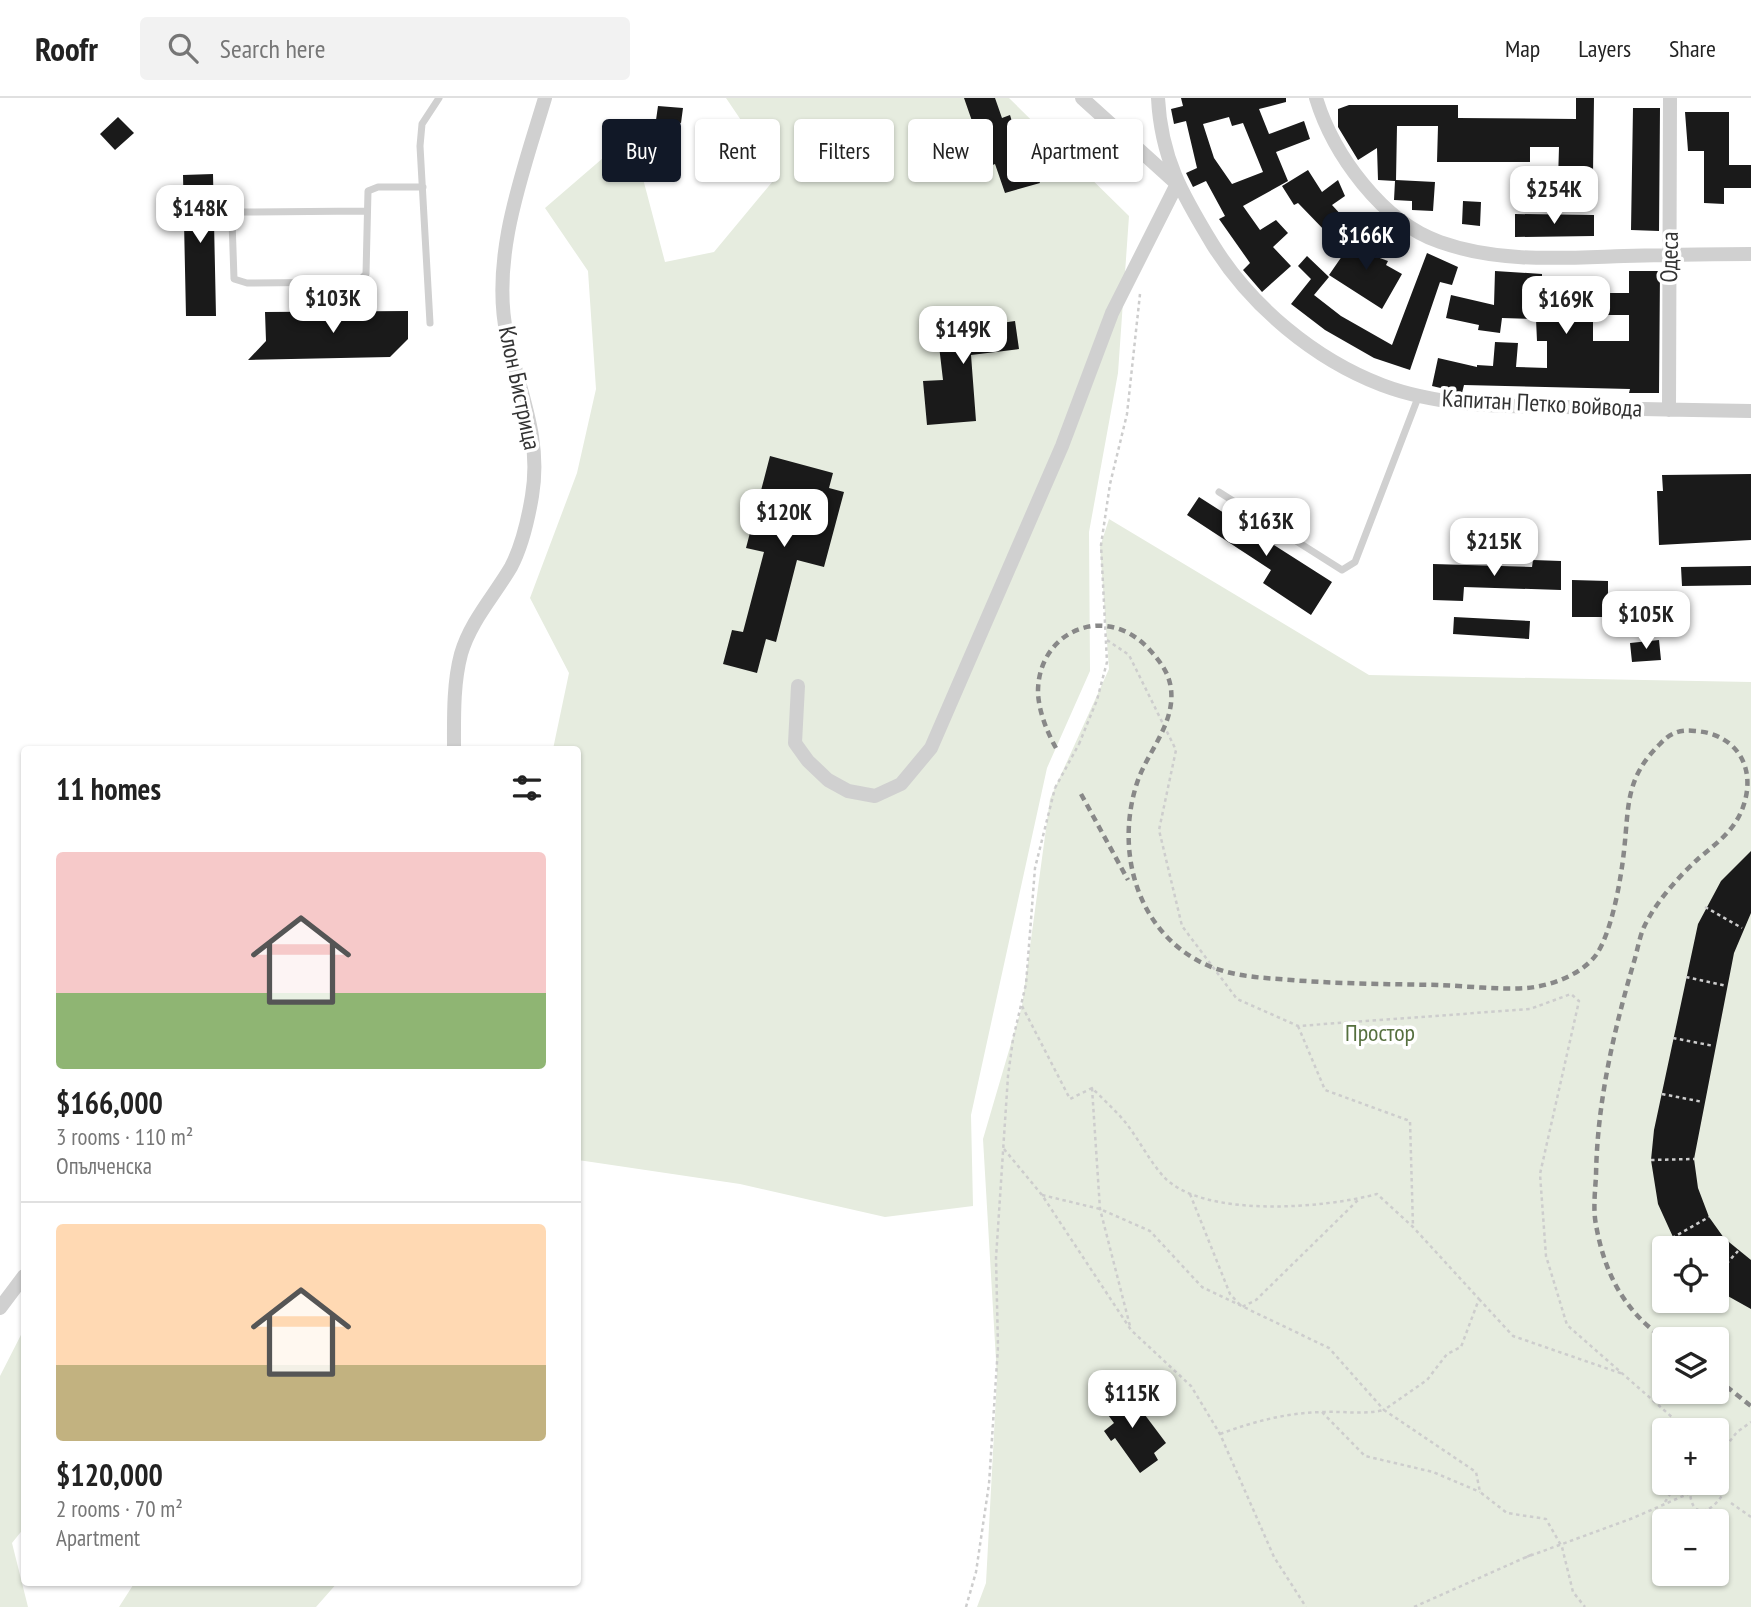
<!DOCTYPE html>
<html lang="en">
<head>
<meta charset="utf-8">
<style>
	:root { --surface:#fff; --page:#f2f2f2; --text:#222; --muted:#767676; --line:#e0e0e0; --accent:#111827 }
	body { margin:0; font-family:"PT Sans Narrow",sans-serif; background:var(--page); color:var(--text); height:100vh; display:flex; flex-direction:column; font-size:26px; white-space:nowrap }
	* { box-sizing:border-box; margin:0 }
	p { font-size:23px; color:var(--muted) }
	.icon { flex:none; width:38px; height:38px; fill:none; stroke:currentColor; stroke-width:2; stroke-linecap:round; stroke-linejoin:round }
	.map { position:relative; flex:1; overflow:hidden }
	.sheet { position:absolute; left:21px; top:648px; width:560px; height:840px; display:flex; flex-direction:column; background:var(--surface); border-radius:7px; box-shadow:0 2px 5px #0004 }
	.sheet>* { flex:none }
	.top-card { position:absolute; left:602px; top:21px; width:665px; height:63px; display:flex; gap:14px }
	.tools { position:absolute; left:1652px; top:1138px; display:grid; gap:14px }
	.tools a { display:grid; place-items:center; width:77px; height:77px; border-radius:7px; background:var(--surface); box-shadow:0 2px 5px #0004; font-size:35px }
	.price { position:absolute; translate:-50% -60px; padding:0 16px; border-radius:14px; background:#fff; color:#222; font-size:23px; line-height:46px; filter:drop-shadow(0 2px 4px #0008) }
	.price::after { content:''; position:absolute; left:50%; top:42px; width:21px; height:16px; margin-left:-10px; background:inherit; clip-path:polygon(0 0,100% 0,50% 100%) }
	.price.active { background:var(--accent); color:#fff }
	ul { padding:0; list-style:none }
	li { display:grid; align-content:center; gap:14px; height:371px; padding:0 35px }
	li+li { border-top:2px solid var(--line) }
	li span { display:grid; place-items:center; height:217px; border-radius:7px; color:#555 }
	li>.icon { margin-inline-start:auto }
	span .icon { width:126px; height:126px; fill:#fffc; stroke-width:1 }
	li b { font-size:30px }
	h2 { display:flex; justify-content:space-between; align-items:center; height:84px; padding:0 35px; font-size:30px }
	.tag { padding:0 24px; border-radius:7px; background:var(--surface); box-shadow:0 2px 5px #0004; font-size:24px; line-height:63px }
	.tag.active { background:var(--accent); color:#fff }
	header { display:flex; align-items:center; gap:42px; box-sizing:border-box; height:98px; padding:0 35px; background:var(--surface); border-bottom:2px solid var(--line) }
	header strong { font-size:33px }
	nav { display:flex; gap:38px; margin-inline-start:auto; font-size:24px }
	.search { width:490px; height:63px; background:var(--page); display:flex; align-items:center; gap:18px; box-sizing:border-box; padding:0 24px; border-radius:7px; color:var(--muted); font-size:26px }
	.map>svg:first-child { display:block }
	.green { fill:#e6ecdf; fill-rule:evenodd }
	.building { fill:#1a1a1a; fill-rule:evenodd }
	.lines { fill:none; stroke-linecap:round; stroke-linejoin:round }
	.path { stroke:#cdcdcd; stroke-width:2.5; stroke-dasharray:3.5 3.5; stroke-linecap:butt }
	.lane { stroke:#d0d0d0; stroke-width:7 }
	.street { stroke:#d0d0d0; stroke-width:14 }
	.rail { stroke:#888; stroke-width:4.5; stroke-dasharray:7 5; stroke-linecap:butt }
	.path-bridge { stroke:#cdcdcd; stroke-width:2.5; stroke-dasharray:3.5 3.5; stroke-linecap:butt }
	.labels { text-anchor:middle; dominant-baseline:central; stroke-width:7; stroke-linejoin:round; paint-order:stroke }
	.street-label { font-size:24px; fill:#333; stroke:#fff }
	.park-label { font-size:24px; fill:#56703f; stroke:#fff }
</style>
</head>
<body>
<header>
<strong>Roofr</strong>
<div class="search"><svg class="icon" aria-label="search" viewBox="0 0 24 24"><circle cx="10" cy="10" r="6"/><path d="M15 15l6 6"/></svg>Search here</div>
<nav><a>Map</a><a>Layers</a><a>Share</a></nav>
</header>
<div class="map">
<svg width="1751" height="1509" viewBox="0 0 1751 1509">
	<rect width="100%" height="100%" fill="#fff"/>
	<path class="green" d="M726,0H1009L1129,118L1118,275L1089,434L1090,573L1047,670L971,1017L973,1108L885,1119L740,1086L578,1062V651H553L569,575L530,500L577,375L596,291L588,173L545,110L603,60L637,58L665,164L714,154L778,77Z
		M1109,421L1369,577L1751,584V1509H977L986,1485L997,1279L983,1041L1022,908L1050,701L1109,571L1100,449ZM1664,1150H1717V1202H1664ZM1664,1241H1717V1293H1664ZM1664,1332H1717V1384H1664ZM1664,1423H1717V1475H1664Z
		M24,1231V1430L12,1445L28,1509H0V1278Z
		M135,1484H338L316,1509H119Z"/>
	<path class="building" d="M964,0H995L1002,20L1010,17L1028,75L1035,73L1040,85L1005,95L995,66L988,69Z
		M1181,0H1286V4L1259,11L1269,36L1304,23L1310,41L1276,54L1288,83L1243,108L1260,132L1276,122L1288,135L1273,149L1291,168L1262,194L1243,172L1250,165L1219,121L1225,118L1206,83L1193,89L1186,75L1197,70L1186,23L1174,26L1171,11L1183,8ZM1229,19L1232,28L1243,25L1263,74L1232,86L1214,60L1203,26Z
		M1576,0H1594L1593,75H1573V84L1558,83L1559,49H1530V64H1437L1438,28H1397L1396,82L1435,84L1433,113L1412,112V103L1394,102L1395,83L1378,82L1377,50L1358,62L1338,29V11L1349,7H1458V20L1576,21Z
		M658,8L683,10L681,25L668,23L667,36L650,37L649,21L656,22Z
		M1633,10H1660L1659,133L1631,132Z
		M1685,14H1729V67H1751V90H1724V106L1704,105V53H1688Z
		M118,19L134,35L115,52L100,36Z
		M1308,72L1322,94L1338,82L1345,98L1332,107L1344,120L1329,137L1298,105L1294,107L1282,88Z
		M213,76L216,218H186L183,77Z
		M1463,103L1481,104L1480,128L1462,126Z
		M1515,116L1594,117V138L1515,139Z
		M1358,135L1376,147L1369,156L1388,163L1386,167L1402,176L1382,211L1329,177Z
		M1427,155L1458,169L1452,187L1440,184L1410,272L1374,260L1325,232L1291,206L1311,181L1298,168L1307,158L1329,179L1314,197L1341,218L1392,247Z
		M1495,173L1542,176V195H1629V173H1660L1659,295H1629L1630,291L1464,287L1462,295L1432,288L1438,260L1477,269V267L1493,268L1495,244L1518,245L1516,269L1547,270V243H1537L1536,221L1502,220L1500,235L1478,232L1479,227L1446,220L1451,197L1494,207ZM1593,217H1629V243H1593Z
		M408,213V241L390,259L248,262L266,243L265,214Z
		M979,217L980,228L1015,223L1019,251L971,257L976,323L927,327L923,283L943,282L936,222Z
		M770,358L833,375L829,390L844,394L824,469L797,462L776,544L766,541L757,575L723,566L732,532L743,534L764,454L746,450Z
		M1751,376V442L1659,447L1657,393H1663L1662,377Z
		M1199,399L1332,484L1311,517L1263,485L1271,472L1187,417Z
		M1533,462L1561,463V492L1464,489L1463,503L1433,502V466L1532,469Z
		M1751,468V487L1682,488L1681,469Z
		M1572,482L1608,483V519H1572Z
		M1454,519L1530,523L1529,541L1453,536Z
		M1659,542L1661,562L1632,564L1630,545Z
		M1751,753V815L1734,855L1694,1061L1698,1090L1709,1119L1724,1140L1751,1162V1211L1717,1192V1150H1678L1658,1106L1651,1062L1654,1032L1698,826L1721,783Z
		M1124,1289L1166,1345L1154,1355L1158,1362L1140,1375L1115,1340L1111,1343L1104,1333L1114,1325L1100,1306Z"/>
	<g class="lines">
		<path class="path" d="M1107,542L1129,557L1176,652L1159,732L1182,828L1237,901L1298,928L1530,911L1571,896L1579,903L1540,1076L1546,1158L1567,1227L1673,1320L1678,1332
			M1079,646L1097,602L1107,564L1101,447L1110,386L1127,316L1140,196
			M1705,809L1742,830
			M1686,879L1727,888
			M1022,908L1070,1001L1092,990C1103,1001 1116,1013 1126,1025C1139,1042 1149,1062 1163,1078C1202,1121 1326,1110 1377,1096L1413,1129L1479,1201L1461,1249L1447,1256L1427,1282L1384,1312L1476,1374L1480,1394L1507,1415L1546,1421L1562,1449L1573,1494L1585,1509
			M1298,928L1325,992L1410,1023L1413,1129
			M1673,940L1714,948
			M1092,990L1100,1111L1130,1228
			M1662,996L1703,1004
			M1004,1051L1042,1097L1131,1232L1191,1288L1220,1336L1274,1459L1306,1509
			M1651,1062L1694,1061
			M1190,1096L1230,1196L1242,1209L1256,1202L1358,1102
			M1042,1097L1100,1111L1150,1133L1202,1189L1329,1250L1384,1312
			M1672,1140L1709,1119
			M1717,1176L1738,1153
			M1479,1201L1513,1238L1623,1276
			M1322,1314L1365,1358L1433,1374L1480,1394
			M1220,1336C1255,1323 1286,1315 1323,1314C1345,1313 1363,1317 1384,1312
			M1717,1360L1737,1334L1751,1324
			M1690,1384C1686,1450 1751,1384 1717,1365
			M1665,1404L1672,1393L1690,1387
			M1731,1405L1751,1419
			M966,1509L976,1474L989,1386L998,1249L996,1160L1008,978L1013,941L1026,886L1035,770L1055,690
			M1414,1509L1533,1456L1524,1460L1633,1420L1690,1395"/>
		<path class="lane" d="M365,113L241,114L232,122L234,181L247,185L358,184L366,176L368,93L378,89H423
			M430,225L420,48L422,26L439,0
			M1219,394L1342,472L1355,464L1419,297"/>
		<path class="street" d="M1158,0C1161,60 1182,96 1213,147C1251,208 1314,261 1382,287C1440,309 1504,308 1565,309C1627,311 1689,312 1751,313
			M1316,0C1333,56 1382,124 1440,144C1499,165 1562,160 1624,158C1666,157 1709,156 1751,156
			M1669,312L1670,0
			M798,588L795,645L808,663L828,682L848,693L875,698L901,686L931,650L1062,348L1112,215L1177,86L1082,0
			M454,651C454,620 453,586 461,556C470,524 494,498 511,469C522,448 528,422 532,398C542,339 519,294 507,238C490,160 523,74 545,0
			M0,1210L24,1178"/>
		<path class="rail" d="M1056,650C1047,634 1039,614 1038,595C1037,534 1104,504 1148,550C1159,562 1169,574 1171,591C1175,625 1149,652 1138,682C1113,754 1138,841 1214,870C1239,879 1265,880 1291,882C1341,886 1389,886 1438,887C1467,888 1498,892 1527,890C1550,888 1581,877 1596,857C1612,834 1621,781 1624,753C1629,708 1625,680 1660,646C1670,635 1680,631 1695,633C1708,634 1719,637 1730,646C1749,662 1751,687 1743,709C1735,732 1717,745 1699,760C1679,778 1655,805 1644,829C1639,840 1637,855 1633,867C1613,936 1597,1006 1596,1078C1595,1094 1593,1112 1596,1127C1605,1177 1624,1212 1664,1241
			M1081,696L1128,782
			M1717,1281L1751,1308"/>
		<path class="path-bridge" d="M1055,690L1079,646"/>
	</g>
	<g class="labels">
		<g class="street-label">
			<text transform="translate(1669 159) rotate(-89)">Одеса</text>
			<text transform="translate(520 290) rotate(78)">Клон Бистрица</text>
			<text transform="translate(1542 305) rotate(3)">Капитан Петко войвода</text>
		</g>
		<g class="park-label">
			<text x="1380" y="934">Простор</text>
		</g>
	</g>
</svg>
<div class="tools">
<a><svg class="icon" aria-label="locate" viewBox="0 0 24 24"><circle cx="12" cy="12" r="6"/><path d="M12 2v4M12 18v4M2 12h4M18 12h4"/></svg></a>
<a><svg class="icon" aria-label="layers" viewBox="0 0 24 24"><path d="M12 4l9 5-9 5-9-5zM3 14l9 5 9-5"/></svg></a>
<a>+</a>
<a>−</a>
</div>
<b class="price" style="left:1554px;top:128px">$254K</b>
<b class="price" style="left:200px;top:147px">$148K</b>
<b class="price active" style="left:1366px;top:174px">$166K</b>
<b class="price" style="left:333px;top:237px">$103K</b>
<b class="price" style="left:1566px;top:238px">$169K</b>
<b class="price" style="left:963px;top:268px">$149K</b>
<b class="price" style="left:784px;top:451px">$120K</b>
<b class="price" style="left:1266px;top:460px">$163K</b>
<b class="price" style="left:1494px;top:480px">$215K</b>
<b class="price" style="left:1646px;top:553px">$105K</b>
<b class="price" style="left:1132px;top:1332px">$115K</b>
<div class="top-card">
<a class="tag active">Buy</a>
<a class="tag">Rent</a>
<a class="tag">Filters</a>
<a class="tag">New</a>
<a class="tag">Apartment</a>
</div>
<section class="sheet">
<h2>11 homes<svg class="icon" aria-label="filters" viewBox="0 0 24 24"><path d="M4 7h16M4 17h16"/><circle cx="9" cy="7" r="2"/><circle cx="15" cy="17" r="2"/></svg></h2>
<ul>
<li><span style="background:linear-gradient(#f6c9c9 65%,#8fb573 0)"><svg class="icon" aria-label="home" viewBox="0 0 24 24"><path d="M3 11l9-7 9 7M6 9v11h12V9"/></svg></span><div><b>$166,000</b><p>3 rooms · 110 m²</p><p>Опълченска</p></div></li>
<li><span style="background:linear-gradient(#ffd9b3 65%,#c2b280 0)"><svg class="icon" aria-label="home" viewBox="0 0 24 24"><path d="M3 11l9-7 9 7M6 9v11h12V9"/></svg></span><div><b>$120,000</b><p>2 rooms · 70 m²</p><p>Apartment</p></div></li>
</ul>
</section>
</div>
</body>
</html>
